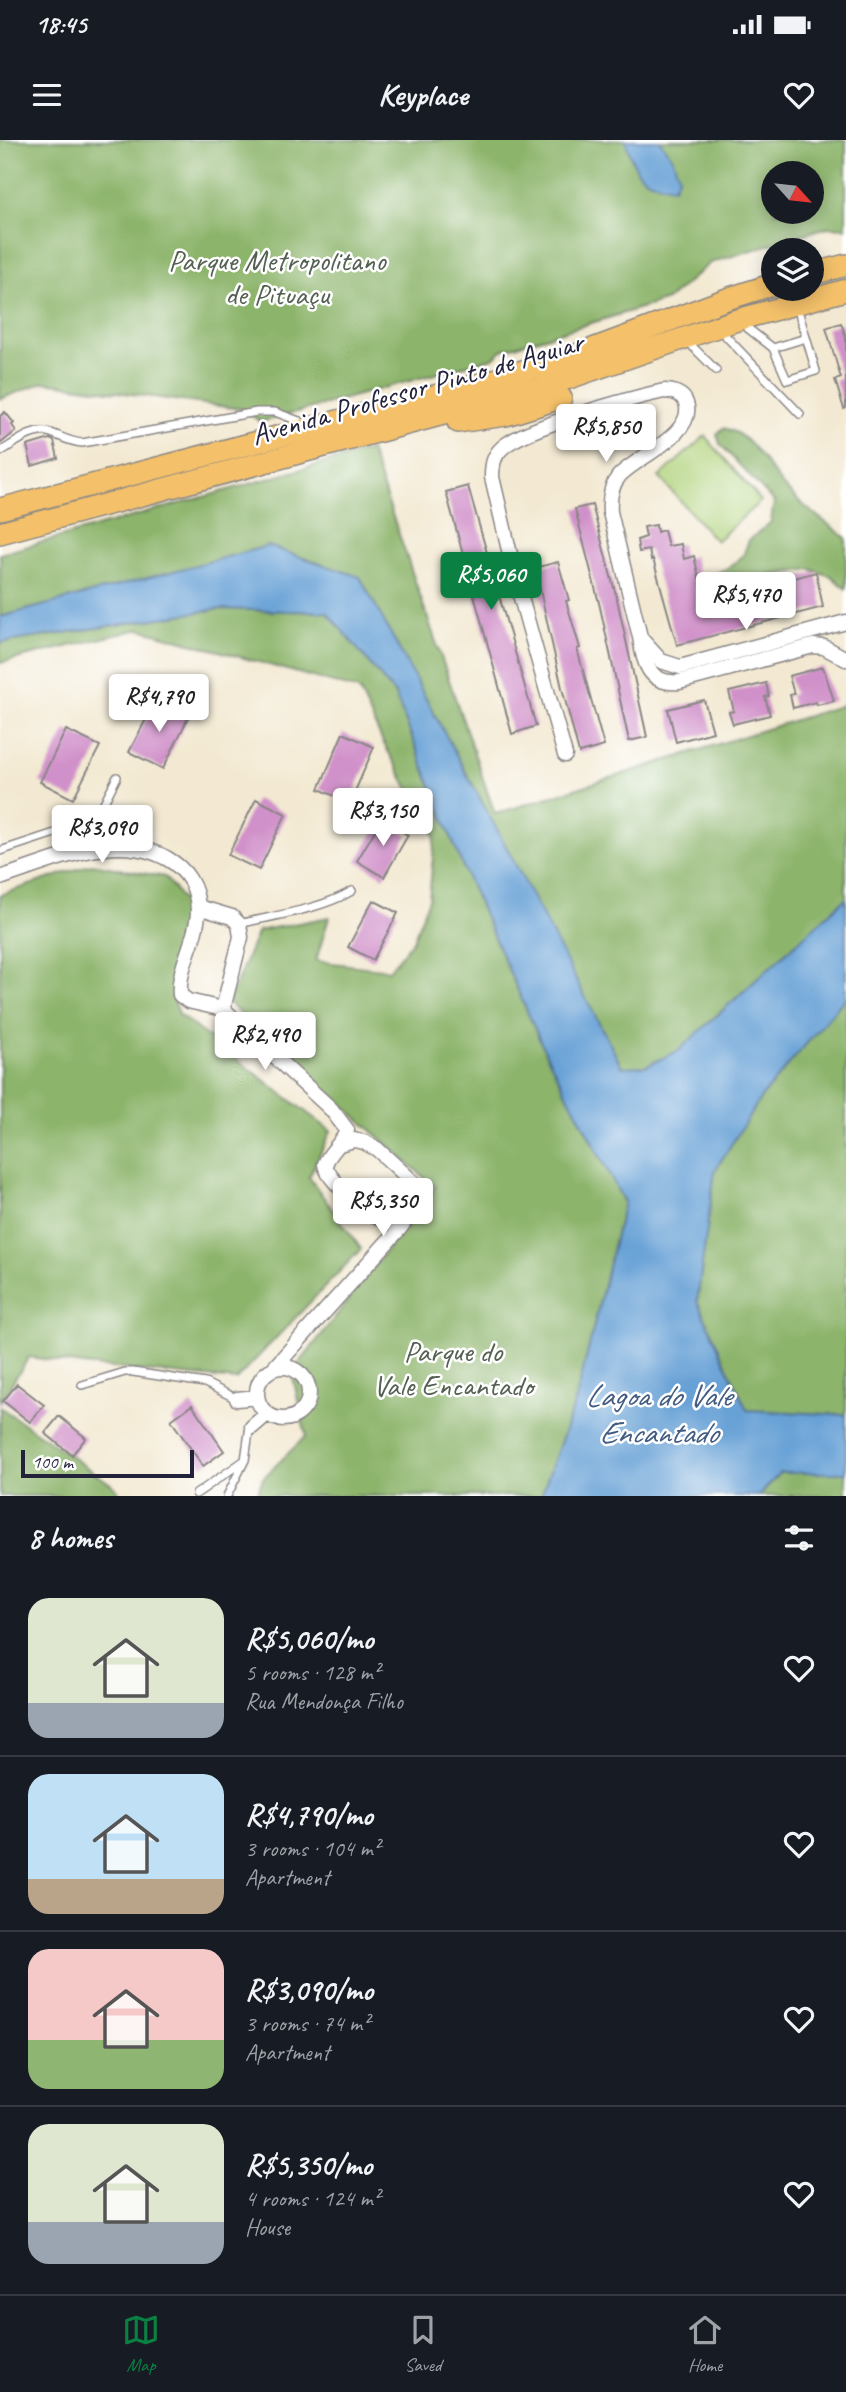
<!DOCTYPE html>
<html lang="en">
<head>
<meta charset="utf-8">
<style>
	:root { --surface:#171b24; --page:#20242c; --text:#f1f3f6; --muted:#9ea1a6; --line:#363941; --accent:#0b8043 }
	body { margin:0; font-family:Caveat,sans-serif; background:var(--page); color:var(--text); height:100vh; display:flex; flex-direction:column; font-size:26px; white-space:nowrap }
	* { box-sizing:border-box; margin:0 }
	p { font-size:23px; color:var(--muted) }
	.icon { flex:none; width:38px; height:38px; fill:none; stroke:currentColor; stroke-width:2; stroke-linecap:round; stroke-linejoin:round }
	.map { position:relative; height:1356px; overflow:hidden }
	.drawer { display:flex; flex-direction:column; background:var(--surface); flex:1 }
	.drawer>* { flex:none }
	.needle { width:46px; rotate:117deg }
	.controls { position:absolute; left:761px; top:21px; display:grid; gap:14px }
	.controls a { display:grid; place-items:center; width:63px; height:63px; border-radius:50%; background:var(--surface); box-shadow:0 4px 18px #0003; font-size:35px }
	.scale { position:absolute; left:21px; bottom:18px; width:173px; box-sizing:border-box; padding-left:7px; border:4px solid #22223b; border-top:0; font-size:19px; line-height:24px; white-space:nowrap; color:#22223b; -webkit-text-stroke:5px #fff; paint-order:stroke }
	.price { position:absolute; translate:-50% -60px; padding:0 16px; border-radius:7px; background:#fff; color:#222; font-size:23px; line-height:46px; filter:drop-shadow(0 2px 4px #0008) }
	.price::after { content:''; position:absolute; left:50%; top:42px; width:21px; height:16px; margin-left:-10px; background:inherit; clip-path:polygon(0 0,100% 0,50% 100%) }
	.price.on { background:var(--accent); color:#fff }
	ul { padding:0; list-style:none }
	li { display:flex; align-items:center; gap:21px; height:175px; padding:0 28px }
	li+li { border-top:2px solid var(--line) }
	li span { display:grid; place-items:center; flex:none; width:196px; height:140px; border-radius:21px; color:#555 }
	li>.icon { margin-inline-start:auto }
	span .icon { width:84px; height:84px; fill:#fffc; stroke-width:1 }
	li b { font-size:30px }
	h2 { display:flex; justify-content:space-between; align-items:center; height:84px; padding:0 28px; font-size:30px }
	.status { display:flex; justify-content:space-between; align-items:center; height:49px; padding:0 35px; background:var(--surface); direction:ltr }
	.status svg { height:19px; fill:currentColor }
	header { display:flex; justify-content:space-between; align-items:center; height:91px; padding:0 28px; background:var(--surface); font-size:32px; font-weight:700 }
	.tab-bar { display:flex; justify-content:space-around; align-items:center; height:98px; border-top:2px solid var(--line); background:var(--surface); font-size:19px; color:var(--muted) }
	.tab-bar a { display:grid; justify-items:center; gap:4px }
	.tab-bar .on { color:var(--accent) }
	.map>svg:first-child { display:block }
	.green { fill:#b0d27a; stroke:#697a5a; stroke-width:2 }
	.forest { fill:#8cb46a; stroke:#576b52; stroke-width:2; fill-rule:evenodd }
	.water { fill:#67a1d6; stroke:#446288; stroke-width:2 }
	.building { fill:#d090c9 }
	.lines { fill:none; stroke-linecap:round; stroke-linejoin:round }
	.service-casing { stroke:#8a8686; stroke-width:10 }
	.minor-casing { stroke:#8a8686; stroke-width:17 }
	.primary-casing { stroke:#8a8686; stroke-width:24 }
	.service { stroke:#fff; stroke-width:7 }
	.minor { stroke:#fff; stroke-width:14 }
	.primary { stroke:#f4c16a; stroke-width:21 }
	.labels { text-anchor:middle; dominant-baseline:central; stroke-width:5; stroke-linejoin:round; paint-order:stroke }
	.park-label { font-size:30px; fill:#546051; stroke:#fff }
	.street-label { font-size:30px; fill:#22223b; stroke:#fff }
	.water-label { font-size:32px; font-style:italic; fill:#415b81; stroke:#fff }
</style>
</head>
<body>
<div class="status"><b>18:45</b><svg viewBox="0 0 49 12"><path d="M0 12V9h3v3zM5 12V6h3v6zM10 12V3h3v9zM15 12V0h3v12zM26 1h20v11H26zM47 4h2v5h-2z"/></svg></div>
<header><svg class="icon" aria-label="menu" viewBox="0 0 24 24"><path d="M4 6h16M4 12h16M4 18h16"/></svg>Keyplace<svg class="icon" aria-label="heart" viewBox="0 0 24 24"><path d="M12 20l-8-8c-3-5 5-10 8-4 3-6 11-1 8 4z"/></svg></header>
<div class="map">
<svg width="846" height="1356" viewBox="0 0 846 1356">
	<rect width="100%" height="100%" fill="#fff"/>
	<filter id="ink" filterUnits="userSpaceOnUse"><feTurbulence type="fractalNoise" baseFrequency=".0143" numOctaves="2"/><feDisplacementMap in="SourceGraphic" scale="14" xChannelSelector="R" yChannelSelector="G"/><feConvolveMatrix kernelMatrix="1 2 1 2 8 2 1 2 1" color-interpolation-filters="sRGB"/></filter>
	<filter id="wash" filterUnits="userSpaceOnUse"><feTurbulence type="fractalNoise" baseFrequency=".00686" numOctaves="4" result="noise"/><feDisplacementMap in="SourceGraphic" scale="28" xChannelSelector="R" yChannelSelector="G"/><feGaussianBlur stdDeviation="1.57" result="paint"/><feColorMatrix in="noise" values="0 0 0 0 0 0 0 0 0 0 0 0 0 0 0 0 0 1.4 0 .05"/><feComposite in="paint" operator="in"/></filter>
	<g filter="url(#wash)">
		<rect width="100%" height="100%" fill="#f3e9d2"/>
		<path class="green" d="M705,296L761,361L716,401L659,337Z"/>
		<path class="forest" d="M0,0H846V88L827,87L710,123L667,160L502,210L493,218L261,282L241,269L44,242L0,259ZM774,33H812V72H774Z
			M723,288C752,293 767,329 786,349C803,367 826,382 846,398V449L831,436L810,429L736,441L711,448L706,442L710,436L726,429L743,416L749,400L771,382L774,362L720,304L717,294Z
			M370,310L495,674L846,564V758L678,911L646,926L622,927L502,699L360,437L268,406L0,477V414Z
			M218,469L327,472L395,554L465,732L547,916L624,1062L576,1260L541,1356H256L263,1338L306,1296L292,1233L435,1047L228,863L258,791L329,777L316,821L389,830L413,800L429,759L435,696L383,602L359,550L140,489L0,523V503Z
			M92,724L165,737L185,763L173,858L179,875L331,991L309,1037L361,1109L236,1240L82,1225L29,1217L0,1262V755Z
			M846,857V1275L747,1271L697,1161L715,1030L762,956Z
			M0,1267L115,1347L122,1356H0Z
			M780,1333H846V1356H759Z"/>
		<path class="water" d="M625,0H659L672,17L679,36L674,47C637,41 637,34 625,0Z
			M268,406L360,437L502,699L622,927L646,926L678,911L846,758V857L762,956L715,1030L697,1161L747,1270L846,1275V1333H780L759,1356H541L576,1260L624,1062L547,916L465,732L395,554L327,472L218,469L0,503V477Z"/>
		<g id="blocks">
			<path class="building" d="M841,183L846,197V268L844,269L835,240L841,238L826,188Z
				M5,272L14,283L12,285L16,291L0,304V276Z
				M50,299L54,301L58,318L32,326L27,306Z
				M468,346L536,586L512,594L446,352Z
				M592,365L617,459L647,597L629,601L600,467L575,369Z
				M656,385L657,392L664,390L668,406L681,404L684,419L694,416L705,463L816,432L823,467L677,505L653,419L651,420L649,410L639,412L637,400L646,397L644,387Z
				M558,422L569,460L566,461L580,508L577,509L604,606L579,613L562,548L535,428Z
				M823,527L834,561L817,565L816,562L793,568L790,555L794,554L789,536Z
				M766,543L769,556L765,557L770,575L733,584L729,572L734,571L729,552Z
				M156,560L189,576L163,629L129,612Z
				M704,560L713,592L676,602L668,569Z
				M66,590L100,606L73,659L40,642Z
				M343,593L374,607L350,663L319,649Z
				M256,659L286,674L259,730L228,715Z
				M381,680L408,695L384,737L357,721Z
				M373,760L398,773L373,820L348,807Z
				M17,1244L44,1265L30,1282L3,1261Z
				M192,1265L224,1311L203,1326L171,1280Z
				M59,1276L86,1298L72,1315L45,1293Z"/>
		</g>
	</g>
	<g filter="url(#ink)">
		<use href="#blocks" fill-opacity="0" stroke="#8a8686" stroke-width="2"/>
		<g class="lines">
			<defs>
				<path id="service" d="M741,183L773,208L787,240L816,231L797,167
					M720,190L800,274
					M687,201L716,230
					M773,208L806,198
					M0,312C14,304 33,287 51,293C62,297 70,302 82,303L257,272H275L307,284
					M90,690L117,637
					M0,711L76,686L83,687L118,705
					M239,784C276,775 319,770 352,751
					M82,1245L125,1232H133L205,1243L237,1259
					M196,1354L245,1320L249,1292L252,1287
					M227,1356L245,1320"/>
				<path id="minor" d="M641,499L661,521L680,527L846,482
					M565,615L516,440L492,337C492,326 493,316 502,308C522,288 632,258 664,251C673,251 683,254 686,263C697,293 635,318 619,336C610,347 609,359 610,372L640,497C643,522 649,545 679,542L813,506L824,507L846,519
					M0,738C34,727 69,712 104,708C147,702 198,721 198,771C198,799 177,827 180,855L188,861L223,869L331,969L347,990C343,1003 330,1011 325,1024C327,1041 371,1077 387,1081C393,1083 399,1081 404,1080
					M198,767L232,777L239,784L241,797L223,869
					M257 1253a26 26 0 1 1 52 0a26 26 0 1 1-52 0Z
					M273,1229L400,1088L419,1062L418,1050L415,1044L377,1009L364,1002L354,1000L339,1004
					M237,1259L257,1257
					M252,1287L267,1274"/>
				<path id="primary" d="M812,134L846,125
					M458,282L506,275L561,258
					M0,369L484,243L582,213L727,159L774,144
					M0,393L537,249L737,180L846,150"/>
			</defs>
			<use href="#service" class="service-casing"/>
			<use href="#minor" class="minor-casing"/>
			<use href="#primary" class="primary-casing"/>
			<use href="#service" class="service"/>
			<use href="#minor" class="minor"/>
			<use href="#primary" class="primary"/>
		</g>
	</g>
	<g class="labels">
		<g class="park-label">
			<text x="277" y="120">Parque Metropolitano<tspan x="277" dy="34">de Pituaçu</tspan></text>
			<text x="453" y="1211">Parque do<tspan x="453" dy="34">Vale Encantado</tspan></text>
		</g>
		<g class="street-label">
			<text transform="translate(417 248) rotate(-16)">Avenida Professor Pinto de Aguiar</text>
		</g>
		<g class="water-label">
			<text x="658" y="1255">Lagoa do Vale<tspan x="658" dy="37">Encantado</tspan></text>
		</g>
	</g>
</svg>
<div class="controls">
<a><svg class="needle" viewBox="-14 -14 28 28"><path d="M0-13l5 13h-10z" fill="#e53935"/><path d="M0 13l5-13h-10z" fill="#9ea1a6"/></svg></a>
<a><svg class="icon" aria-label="layers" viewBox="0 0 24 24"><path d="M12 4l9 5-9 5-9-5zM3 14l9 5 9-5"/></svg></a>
</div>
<div class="scale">100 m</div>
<b class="price" style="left:606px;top:324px">R$5,850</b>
<b class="price on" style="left:491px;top:472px">R$5,060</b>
<b class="price" style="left:746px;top:492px">R$5,470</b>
<b class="price" style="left:159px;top:594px">R$4,790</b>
<b class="price" style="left:383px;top:708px">R$3,150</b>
<b class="price" style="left:102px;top:725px">R$3,090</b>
<b class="price" style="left:265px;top:932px">R$2,490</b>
<b class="price" style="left:383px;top:1098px">R$5,350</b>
</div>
<section class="drawer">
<h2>8 homes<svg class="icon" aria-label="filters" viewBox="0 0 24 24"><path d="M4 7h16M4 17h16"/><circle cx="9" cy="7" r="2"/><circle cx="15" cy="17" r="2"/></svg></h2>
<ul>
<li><span style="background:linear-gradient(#dfe7d0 75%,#9aa5b1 0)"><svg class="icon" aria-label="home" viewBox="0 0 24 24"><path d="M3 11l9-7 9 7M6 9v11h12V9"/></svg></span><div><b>R$5,060/mo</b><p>5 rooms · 128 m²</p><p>Rua Mendonça Filho</p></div><svg class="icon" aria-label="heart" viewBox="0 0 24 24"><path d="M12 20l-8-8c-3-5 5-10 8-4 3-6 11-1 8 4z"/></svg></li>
<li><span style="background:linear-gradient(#bfe0f5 75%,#b9a48a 0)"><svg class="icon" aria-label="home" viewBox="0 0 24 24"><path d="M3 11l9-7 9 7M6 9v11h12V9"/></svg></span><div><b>R$4,790/mo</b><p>3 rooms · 104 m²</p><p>Apartment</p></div><svg class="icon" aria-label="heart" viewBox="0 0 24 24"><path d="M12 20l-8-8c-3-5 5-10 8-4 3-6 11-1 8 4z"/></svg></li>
<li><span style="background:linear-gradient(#f6c9c9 65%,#8fb573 0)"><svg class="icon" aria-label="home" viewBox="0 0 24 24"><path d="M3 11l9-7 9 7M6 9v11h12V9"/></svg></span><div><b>R$3,090/mo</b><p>3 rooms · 74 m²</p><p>Apartment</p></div><svg class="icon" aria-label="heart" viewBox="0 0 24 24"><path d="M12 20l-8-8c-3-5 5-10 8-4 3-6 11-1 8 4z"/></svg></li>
<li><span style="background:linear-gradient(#dfe7d0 70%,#9aa5b1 0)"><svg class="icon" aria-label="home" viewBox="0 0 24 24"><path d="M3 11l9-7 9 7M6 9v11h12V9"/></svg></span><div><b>R$5,350/mo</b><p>4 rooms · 124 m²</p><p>House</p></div><svg class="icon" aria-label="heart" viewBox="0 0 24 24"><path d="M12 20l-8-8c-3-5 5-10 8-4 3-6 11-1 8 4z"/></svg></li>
</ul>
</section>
<nav class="tab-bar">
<a class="on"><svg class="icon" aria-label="map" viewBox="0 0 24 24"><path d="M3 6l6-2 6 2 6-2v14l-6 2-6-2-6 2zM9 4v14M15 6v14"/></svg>Map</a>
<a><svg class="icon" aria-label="saved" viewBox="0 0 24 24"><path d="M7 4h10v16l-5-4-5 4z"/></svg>Saved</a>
<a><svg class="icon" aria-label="home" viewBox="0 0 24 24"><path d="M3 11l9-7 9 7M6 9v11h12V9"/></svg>Home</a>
</nav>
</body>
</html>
